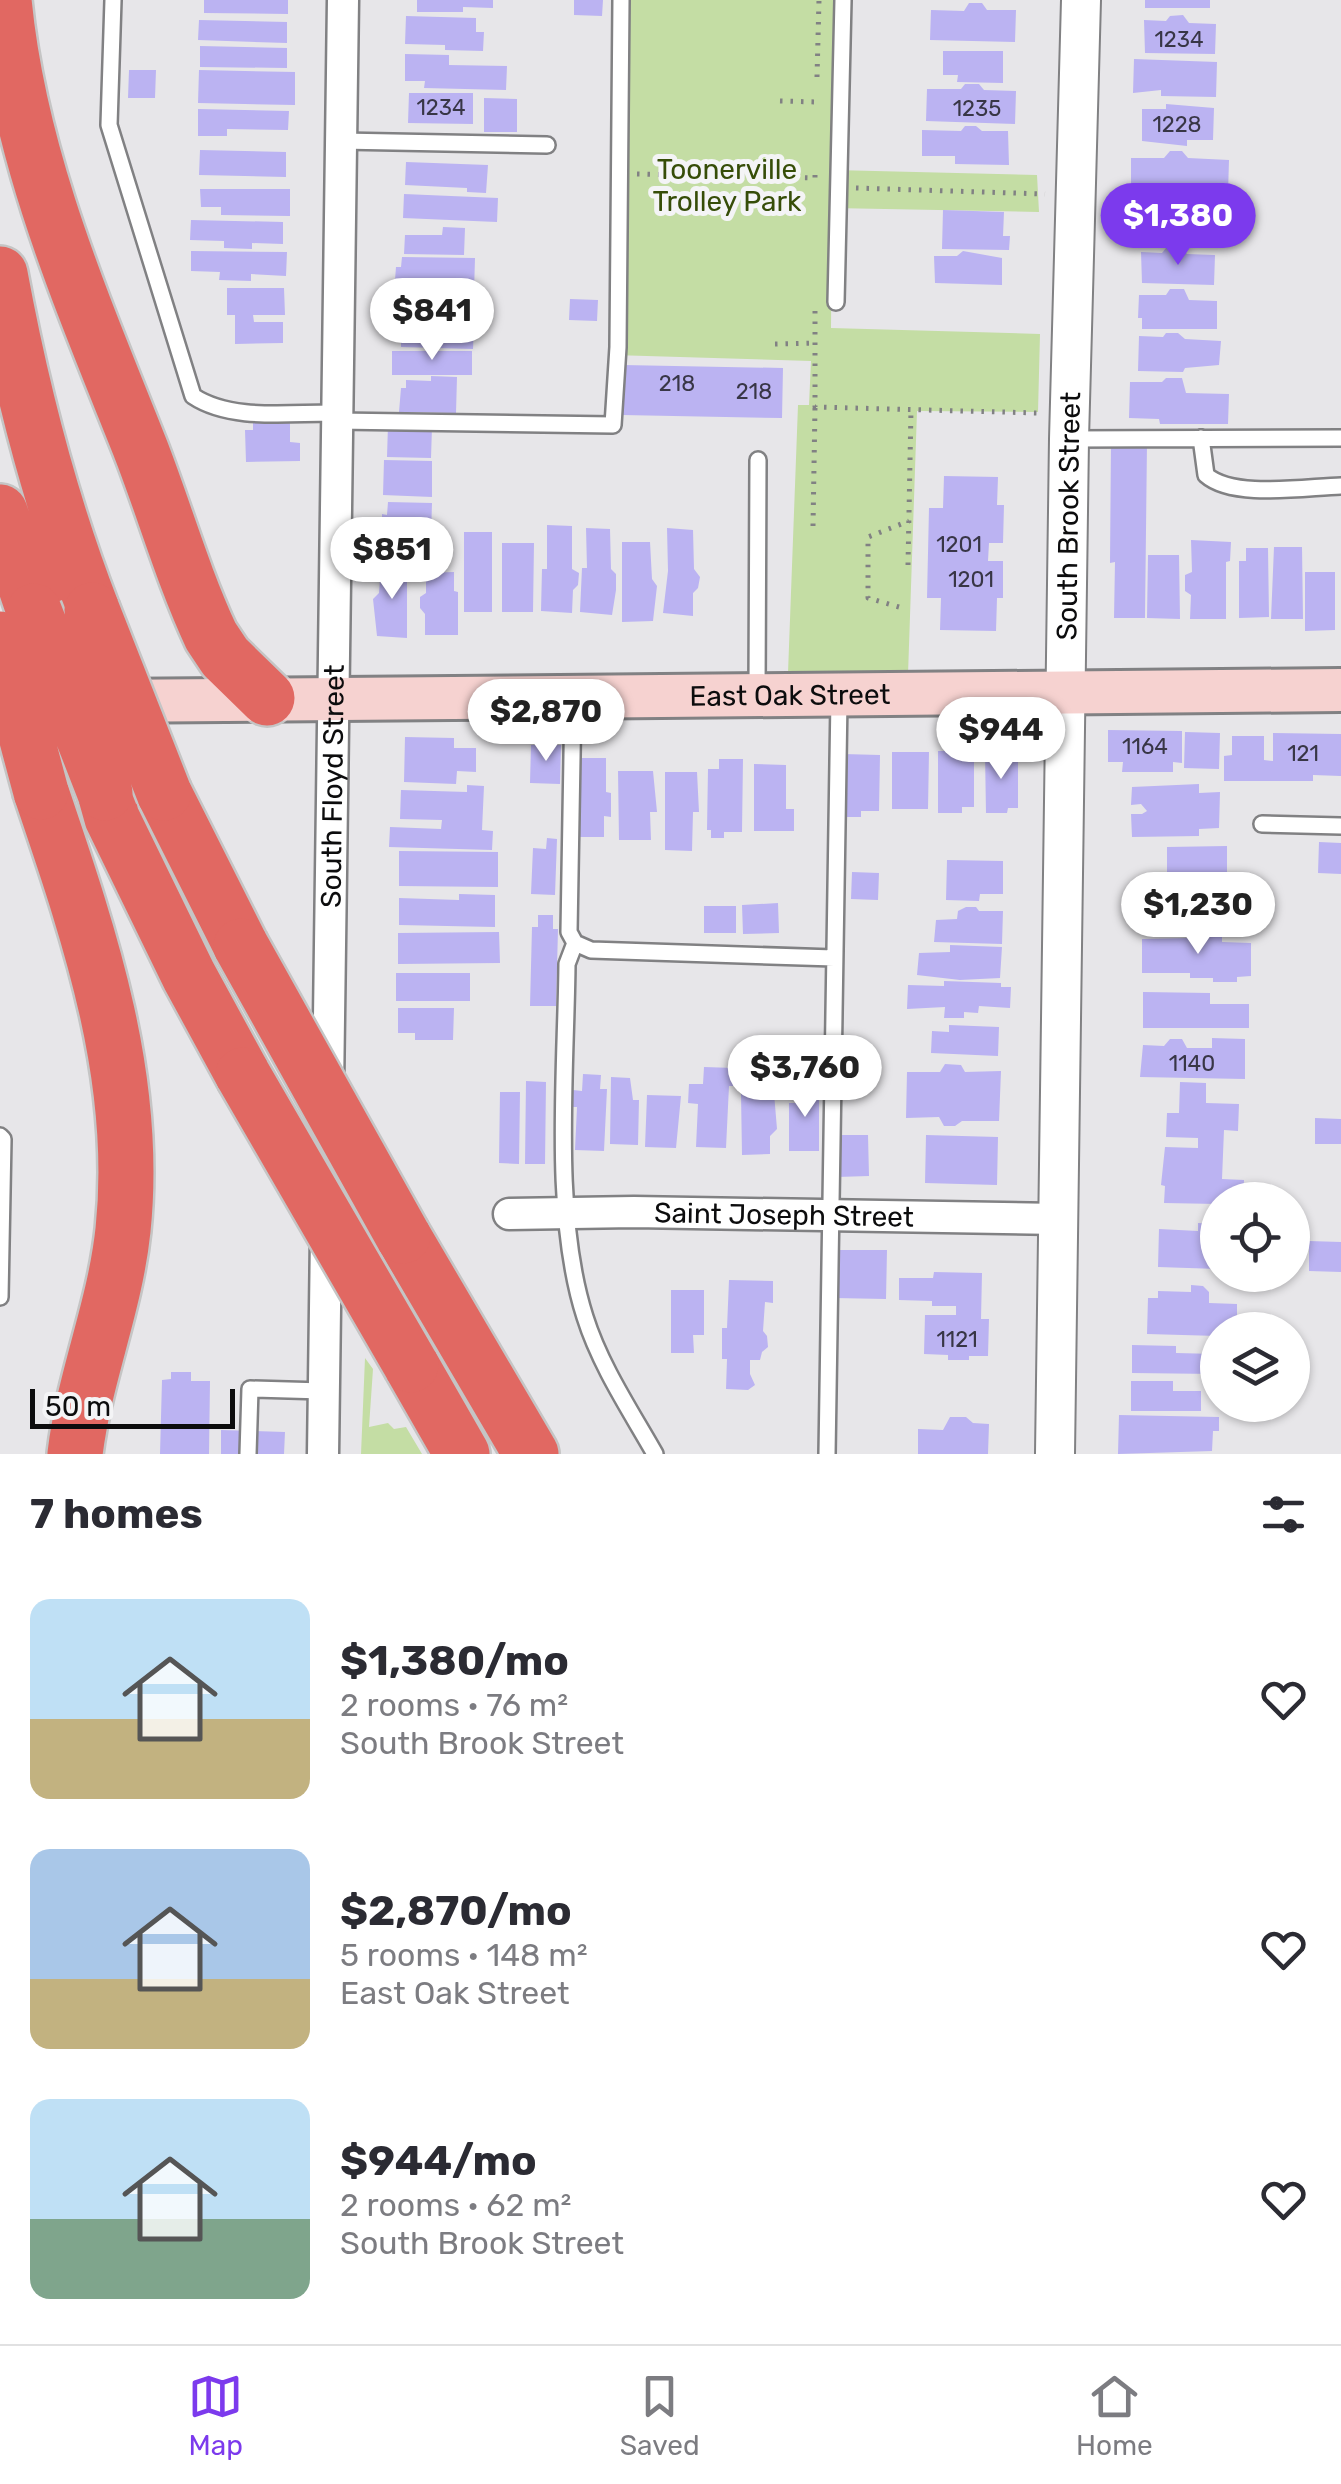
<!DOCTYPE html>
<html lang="en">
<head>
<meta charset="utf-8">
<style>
	:root { --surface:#fff; --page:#f7f7f7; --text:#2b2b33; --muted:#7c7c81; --line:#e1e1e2; --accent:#7c3aed }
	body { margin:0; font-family:Rubik,sans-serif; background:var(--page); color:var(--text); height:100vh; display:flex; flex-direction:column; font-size:38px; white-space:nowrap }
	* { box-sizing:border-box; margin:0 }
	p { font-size:32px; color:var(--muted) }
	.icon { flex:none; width:55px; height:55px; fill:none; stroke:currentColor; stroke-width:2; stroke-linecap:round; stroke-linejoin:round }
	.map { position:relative; height:1454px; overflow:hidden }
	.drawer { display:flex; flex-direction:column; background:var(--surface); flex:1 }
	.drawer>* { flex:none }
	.controls { position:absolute; left:1200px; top:1182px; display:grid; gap:20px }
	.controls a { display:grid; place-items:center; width:110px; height:110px; border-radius:50%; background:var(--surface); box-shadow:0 2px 8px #0004; font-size:50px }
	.scale { position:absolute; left:30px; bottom:25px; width:205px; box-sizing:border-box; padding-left:10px; border:5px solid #0c0c0d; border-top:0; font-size:28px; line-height:35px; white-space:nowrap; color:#0c0c0d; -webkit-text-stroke:8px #f4f4f6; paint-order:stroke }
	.price { position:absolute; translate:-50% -85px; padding:0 22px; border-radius:35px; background:#fff; color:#222; font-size:32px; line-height:65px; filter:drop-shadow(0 2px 5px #0008) }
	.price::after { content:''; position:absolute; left:50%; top:60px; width:30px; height:22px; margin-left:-15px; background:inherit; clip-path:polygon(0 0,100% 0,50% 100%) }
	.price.selected { background:var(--accent); color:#fff }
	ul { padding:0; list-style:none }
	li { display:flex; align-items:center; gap:30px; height:250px; padding:0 30px }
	li span { display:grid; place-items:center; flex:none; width:280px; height:200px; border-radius:20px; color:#555 }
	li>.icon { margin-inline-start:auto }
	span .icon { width:120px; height:120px; fill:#fffc; stroke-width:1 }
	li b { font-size:42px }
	h2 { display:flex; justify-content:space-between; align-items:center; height:120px; padding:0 30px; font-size:42px }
	.tab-bar { display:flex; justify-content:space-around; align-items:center; height:140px; border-top:2px solid var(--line); background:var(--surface); font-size:28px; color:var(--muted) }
	.tab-bar a { display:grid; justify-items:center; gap:5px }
	.tab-bar .selected { color:var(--accent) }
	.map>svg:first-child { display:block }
	.green { fill:#c4dda4 }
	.building { fill:#bbb3f2 }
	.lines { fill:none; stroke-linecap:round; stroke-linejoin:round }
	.service-casing { stroke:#818183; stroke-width:20 }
	.minor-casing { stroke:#818183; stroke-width:35 }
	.tertiary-casing { stroke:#818183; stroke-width:42 }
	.secondary-casing { stroke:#818183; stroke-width:48 }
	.motorway-casing { stroke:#c5c5c5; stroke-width:60 }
	.path { stroke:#818183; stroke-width:5; stroke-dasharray:2.5 8; stroke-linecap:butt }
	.service { stroke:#fff; stroke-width:15 }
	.minor { stroke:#fff; stroke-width:30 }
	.tertiary { stroke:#fff; stroke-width:38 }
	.secondary { stroke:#f6d2d0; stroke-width:42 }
	.motorway { stroke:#e16862; stroke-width:55 }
	.motorway-bridge-casing { stroke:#c5c5c5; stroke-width:60; stroke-linecap:butt }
	.motorway-bridge { stroke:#e16862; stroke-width:55 }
	.labels { text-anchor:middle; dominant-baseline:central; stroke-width:10; stroke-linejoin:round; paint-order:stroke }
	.number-label { font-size:22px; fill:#383646 }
	.park-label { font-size:28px; fill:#364d08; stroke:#f4f4f6 }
	.street-label { font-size:28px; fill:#0c0c0d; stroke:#f4f4f6 }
</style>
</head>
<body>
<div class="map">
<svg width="1341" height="1454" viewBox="0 0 1341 1454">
	<rect width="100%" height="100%" fill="#e7e6e9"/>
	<path class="green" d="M625,0H837L834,170L1037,175L1039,212L832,208L831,328L1040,334L1038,412L917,411L908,675L788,673L798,405H809L811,361L613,355Z
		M365,1358L373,1369L369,1427L388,1423L394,1429L406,1427L422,1454H361Z"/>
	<path class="building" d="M204,0H288V14L204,13Z
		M417,0H493V8L463,7V12H417Z
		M574,0H603L602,16L574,15Z
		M1145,0H1210V8H1145Z
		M969,3H982L987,10H1016L1015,42L930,40L931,10L964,11Z
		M1183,15L1189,23L1216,24L1215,54L1145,53L1144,20L1166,21L1170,16Z
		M406,16L476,18V32H484L483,51L445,50V45L405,44Z
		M199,20L287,22V43L198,40Z
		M200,46L287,48V68L200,67Z
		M943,51H1003V83L957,82L958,75H943Z
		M405,54L449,55V65L507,66L506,90L424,88L425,81H405Z
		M1134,59L1217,62L1216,97L1161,96V90L1133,93Z
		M129,70H156L155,98H128Z
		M199,70L295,72V105L198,103Z
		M965,84H979L984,90L1016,91L1015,124L926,121L927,89H961Z
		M409,93H473V124L408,123Z
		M484,98L517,99V132H484Z
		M1166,104L1214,108L1213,140H1187V146L1142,141V109H1166Z
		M198,109L289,111L288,130L227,129V136H198Z
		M965,126H976L982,131H1008L1009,165L955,164V156H922V130L961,131Z
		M200,150L286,152V177L199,175Z
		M1170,151H1182L1188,158L1229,160L1228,193H1166L1161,197L1131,190V158H1164Z
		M406,162L488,165L486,193L467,192V188L405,185Z
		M200,189H290V216L221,215V207H201Z
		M404,194L498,198L497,222L403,218Z
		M1170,205H1184L1188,213L1224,215L1222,243H1145L1141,230L1144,210H1163Z
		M943,210L1004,212L1003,236H1010L1009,250L942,249Z
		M191,220L283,222V244L252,243V249L224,248V241L190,240Z
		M443,227L465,228L464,255L404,254L405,235H442Z
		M1166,248H1182L1187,254L1215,255L1214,285L1142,283L1141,252L1162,253Z
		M191,251L287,252L286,276L251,274V281L219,280L220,272L191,271Z
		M963,251L1002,258V285L935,283L934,256H957Z
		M402,257L475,258L474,292H431V281L395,280L396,267H401Z
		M227,288H284L285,315H253L254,322H283V343L235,344V315H227Z
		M1170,289H1184L1189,300L1217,301V329H1142V318H1138L1139,295H1166Z
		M403,295L476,296L475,320L403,318Z
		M570,299L598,300L597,321L569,320Z
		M401,324L474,326L473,349L401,347Z
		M1166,333H1178L1185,339L1221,341L1219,365L1185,368L1183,372L1138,371L1139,336L1163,337Z
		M392,351H472V375H392Z
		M623,365L783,368L782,418L622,415Z
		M431,376L457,377L456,413L399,412L401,388H406V380L431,381Z
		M1166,378H1182L1186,393L1229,394L1228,424H1160L1159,419L1129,418L1130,382H1162Z
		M290,422V442L300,443V461L246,462L245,430H253V423Z
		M388,425L432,427L431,458L387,457Z
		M1111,442L1147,443L1145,618H1114L1115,562L1110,563Z
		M384,460L432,461V497L383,495Z
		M944,476L998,477L997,505H1004L1003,543H989L988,561H1003V598H997L996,631L940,630L941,598H927L929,508H943Z
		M388,502L432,503L431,536H382V514L387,515Z
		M547,525L572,526V569L579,573L578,585L573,590L572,613L541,611L542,569H547Z
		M586,528L610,529L611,569L616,574V590L612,615L580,612L582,568H587Z
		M667,528L693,530L694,569L700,577L698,588L693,593V616L663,613L668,571Z
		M464,532H492V612H464Z
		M1191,540L1231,542L1230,561L1226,562V619H1190L1191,595L1185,591V575L1192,572Z
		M622,542H650L652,579L657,586L653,621L622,622Z
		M502,543H534L533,612H502Z
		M1274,547H1302L1303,619H1271Z
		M1246,548H1268L1269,617L1239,618V561H1246Z
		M1148,555H1179L1180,619L1147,618Z
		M381,564L407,565V638L377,636L373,599L379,593Z
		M454,572V591L458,592V635H425V614L420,608V597L426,593V573Z
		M1305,572H1335V630L1305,631Z
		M1108,730L1182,731V763L1173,762V772H1122L1123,762H1108Z
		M1185,732L1220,733L1219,769L1184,768Z
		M1273,733L1341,734V776L1313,775V781H1224V756L1232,755V736H1264V760L1273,761Z
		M405,737L454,738V748H476V772L457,771L456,784L404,782Z
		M531,745H561L560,784L530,783Z
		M938,751H974V807H962V813H938Z
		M892,752H929L928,809H892Z
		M985,753H1018V808H1008L1007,813H986Z
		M843,754L880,755L879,811H861V817H843Z
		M574,758H606V792L611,793V817L604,816V837H574Z
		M719,759H743L742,832H724V838H711V830H707L708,769H719Z
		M754,764L786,765V809H794V831H754Z
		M618,771H653L657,812H650L651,840H619Z
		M665,772H697L699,812H693L692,851L665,850Z
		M1199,784V793L1220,792L1219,828L1199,829V836L1132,837L1131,814H1142L1147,811L1141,804L1131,805L1132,787Z
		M467,785L484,786L482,830L493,831L492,850L389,847L390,827L441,829L442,820L400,819L401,790L467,792Z
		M547,838L557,839L555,895L531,894L533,848L546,849Z
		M1319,842L1341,843V874L1318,873Z
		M1227,846V877L1167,878V847Z
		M399,851L498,852V887L399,886Z
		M947,860L1003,861V894H980L979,901L946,900Z
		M852,872L879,873L878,900L851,899Z
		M1195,884H1218L1217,893H1236L1235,926L1145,919L1146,888L1195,889Z
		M459,894L495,895V927L399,925V898L459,900Z
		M778,903L779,933L743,934L742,905Z
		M704,906H736V933H704Z
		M966,907H976L979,911H1003L1002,944L934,942L936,920L957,919L958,911Z
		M538,915H553V929H558L556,1006H530L532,927H538Z
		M499,932L500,963L398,964V933Z
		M1191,932H1222V942L1251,943V976L1237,977V982H1213V978H1190V973H1142V939L1192,938Z
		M950,945L1002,947L1000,978L960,980L917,975L919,953L950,952Z
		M396,973H470V1001H396Z
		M944,981L1001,983V987H1011L1010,1008L979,1006L978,1013L964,1012V1018H944L945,1007L907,1009L908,985L944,986Z
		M1143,992L1210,993V1004H1249V1028H1143Z
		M398,1008H454L453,1040H415V1033H398Z
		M949,1025L999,1027L998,1056L931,1053L932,1031L949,1032Z
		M1212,1038L1245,1039V1079L1140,1077L1143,1045L1164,1046L1170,1039H1182L1187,1048H1212Z
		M945,1064L961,1065L965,1072L1001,1071L999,1121H962L955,1126H944L939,1117L906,1118L907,1072H940Z
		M704,1067L734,1068L733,1086H729L726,1148L696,1147L698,1104L688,1103L689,1084H703Z
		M583,1074L601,1075L600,1089H607L604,1151L575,1150L577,1107H572L573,1090L582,1091Z
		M611,1077L630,1078L633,1100H639L638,1145L610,1144Z
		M526,1081L546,1082L545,1164H525Z
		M1180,1082L1206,1083V1103L1239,1104L1238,1131L1224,1130L1222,1179L1244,1180L1243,1200H1218V1204L1164,1203L1165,1186L1161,1185L1165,1147L1198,1148V1138L1166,1137L1167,1113H1179Z
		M819,1083V1151H789V1103H799V1084Z
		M500,1092H520L519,1164L499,1163Z
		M774,1093L777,1129L770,1136V1154L742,1155L741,1094Z
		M647,1095L681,1096L676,1148L645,1147Z
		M1315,1118L1341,1119V1144H1315Z
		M836,1135H868L869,1176L837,1177Z
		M926,1135L998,1137L997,1185L925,1183Z
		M1198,1223L1218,1224V1269L1158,1267L1159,1229L1198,1231Z
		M1309,1241L1341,1242V1272L1309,1271Z
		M835,1250H887L886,1299L834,1298Z
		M934,1272L982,1273L981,1319H989L988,1356H969V1360H948V1355L924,1354L925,1315H956V1306H932V1301L899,1300V1278H933Z
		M729,1280L773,1281V1303L765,1302L763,1331L767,1336L768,1347L762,1352L760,1360H750V1374L755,1385L748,1390L726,1389L727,1359H722V1328H727Z
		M1191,1285L1203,1286L1209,1292V1303L1237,1304V1320H1226L1225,1330H1218V1336L1147,1334L1148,1298H1158V1291L1191,1292Z
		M671,1290H704V1335H693L694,1353H671Z
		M1132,1345L1176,1346V1353L1216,1354L1215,1374L1132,1373Z
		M171,1372H191V1381H210L209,1454H160L162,1380L171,1379Z
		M1131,1381H1173V1391H1201V1411H1131Z
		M1119,1415L1219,1417V1431H1213L1212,1451L1118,1454Z
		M950,1417H966L973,1423L989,1424L988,1454H918V1429L943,1430Z
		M221,1430L285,1432L284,1454H221Z"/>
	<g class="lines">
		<defs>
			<path id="service" d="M113,0L109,125L193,396C232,422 292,412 337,413
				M341,141L547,145
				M836,302L843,0
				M337,421L613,425L618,347L621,0
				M1201,438L1206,475C1233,499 1305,487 1341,486
				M1069,439L1341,438
				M757,691L758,460
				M573,698L569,932L575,943L591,950L834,958
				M1262,824L1341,826
				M575,943L567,964C566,1072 552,1215 585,1317C600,1365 630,1410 655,1454
				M0,1136L3,1139L0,1297
				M248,1454L250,1389L323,1391
				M827,1454L839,699"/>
			<g id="minor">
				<path id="s1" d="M509,1214L634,1212L1058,1219"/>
				<path id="s2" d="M323,1454L343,0"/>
			</g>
			<g id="tertiary">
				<path id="s3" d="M1055,1454L1069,439L1081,0"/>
			</g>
			<g id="secondary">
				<path id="s4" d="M102,701L1341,690"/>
			</g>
			<path id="motorway" d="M4,0C19,159 83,304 141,450C165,512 183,576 211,636L225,657L267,698
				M0,274C21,388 50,502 92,610
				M0,512L34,611
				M41,792C89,934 139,1078 123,1230C115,1307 84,1378 75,1454
				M105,793L112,818L189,976L243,1075
				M164,793L241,946
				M403,1236L531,1454
				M411,1365L462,1454"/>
		</defs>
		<use href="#service" class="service-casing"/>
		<use href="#minor" class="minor-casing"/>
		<use href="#tertiary" class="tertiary-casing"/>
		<use href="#secondary" class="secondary-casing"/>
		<use href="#motorway" class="motorway-casing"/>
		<path class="path" d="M817,77L819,0
			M780,101L817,102
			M637,174L815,178V173
			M856,188L1045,194
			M815,311V407L1038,413
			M775,344L815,343
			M813,526L815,407
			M908,565L911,409
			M899,607L868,598V537L909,521"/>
		<use href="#service" class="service"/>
		<use href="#minor" class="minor"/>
		<use href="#tertiary" class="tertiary"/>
		<use href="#secondary" class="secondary"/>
		<use href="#motorway" class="motorway"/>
		<defs>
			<path id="motorway-bridge" d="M92,610L164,793
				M34,611L105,793
				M0,639L41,792
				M241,946L403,1236
				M243,1075L411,1365"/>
		</defs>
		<use href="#motorway-bridge" class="motorway-bridge-casing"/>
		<use href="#motorway-bridge" class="motorway-bridge"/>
	</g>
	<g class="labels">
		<g class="number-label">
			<text x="1179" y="39">1234</text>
			<text x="441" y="107">1234</text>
			<text x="977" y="108">1235</text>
			<text x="1177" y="124">1228</text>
			<text x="677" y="383">218</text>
			<text x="754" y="391">218</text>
			<text x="959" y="544">1201</text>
			<text x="971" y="579">1201</text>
			<text x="1145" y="746">1164</text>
			<text x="1303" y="753">121</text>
			<text x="1192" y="1063">1140</text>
			<text x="957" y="1339">1121</text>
		</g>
		<g class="park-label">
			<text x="727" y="169">Toonerville<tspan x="727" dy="32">Trolley Park</tspan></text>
		</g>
		<g class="street-label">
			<text stroke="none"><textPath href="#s3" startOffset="938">South Brook Street</textPath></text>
			<text stroke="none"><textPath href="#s4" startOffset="688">East Oak Street</textPath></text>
			<text stroke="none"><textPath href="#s2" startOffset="668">South Floyd Street</textPath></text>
			<text stroke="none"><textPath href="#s1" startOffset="275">Saint Joseph Street</textPath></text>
		</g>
	</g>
</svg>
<div class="controls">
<a><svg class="icon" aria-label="locate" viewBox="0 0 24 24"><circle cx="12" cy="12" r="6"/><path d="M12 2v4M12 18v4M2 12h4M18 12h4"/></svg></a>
<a><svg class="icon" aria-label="layers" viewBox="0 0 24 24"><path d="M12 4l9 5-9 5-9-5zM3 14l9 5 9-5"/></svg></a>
</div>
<div class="scale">50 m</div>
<b class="price selected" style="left:1178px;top:268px">$1,380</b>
<b class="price" style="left:432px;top:363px">$841</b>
<b class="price" style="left:392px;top:602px">$851</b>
<b class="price" style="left:546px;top:764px">$2,870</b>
<b class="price" style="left:1001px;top:782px">$944</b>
<b class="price" style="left:1198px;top:957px">$1,230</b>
<b class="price" style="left:805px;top:1120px">$3,760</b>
</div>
<section class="drawer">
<h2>7 homes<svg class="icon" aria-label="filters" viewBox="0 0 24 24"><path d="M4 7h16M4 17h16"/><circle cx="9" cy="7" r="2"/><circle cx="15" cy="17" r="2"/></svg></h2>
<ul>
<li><span style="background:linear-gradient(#bfe0f5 60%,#c2b280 0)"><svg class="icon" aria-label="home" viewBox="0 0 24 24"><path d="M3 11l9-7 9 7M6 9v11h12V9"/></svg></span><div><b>$1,380/mo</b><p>2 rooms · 76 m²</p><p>South Brook Street</p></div><svg class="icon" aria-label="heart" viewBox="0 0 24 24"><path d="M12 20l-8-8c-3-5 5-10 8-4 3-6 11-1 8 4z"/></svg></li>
<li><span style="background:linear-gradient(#a9c7e8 65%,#c2b280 0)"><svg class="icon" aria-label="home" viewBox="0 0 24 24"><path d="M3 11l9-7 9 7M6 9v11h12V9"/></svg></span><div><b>$2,870/mo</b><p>5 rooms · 148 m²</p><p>East Oak Street</p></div><svg class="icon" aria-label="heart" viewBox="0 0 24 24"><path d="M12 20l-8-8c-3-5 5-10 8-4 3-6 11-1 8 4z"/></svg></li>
<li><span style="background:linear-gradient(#bfe0f5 60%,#7fa58c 0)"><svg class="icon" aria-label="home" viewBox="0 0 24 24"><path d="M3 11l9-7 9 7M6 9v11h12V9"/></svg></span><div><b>$944/mo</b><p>2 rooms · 62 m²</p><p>South Brook Street</p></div><svg class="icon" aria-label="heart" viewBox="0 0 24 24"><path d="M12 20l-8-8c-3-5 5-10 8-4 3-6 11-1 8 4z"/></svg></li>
</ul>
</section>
<nav class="tab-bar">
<a class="selected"><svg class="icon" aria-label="map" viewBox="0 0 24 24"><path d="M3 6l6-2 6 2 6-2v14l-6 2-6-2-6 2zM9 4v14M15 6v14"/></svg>Map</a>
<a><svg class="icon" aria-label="saved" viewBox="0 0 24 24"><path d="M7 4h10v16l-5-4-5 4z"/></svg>Saved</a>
<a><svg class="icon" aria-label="home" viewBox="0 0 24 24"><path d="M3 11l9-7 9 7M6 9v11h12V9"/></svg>Home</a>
</nav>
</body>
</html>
